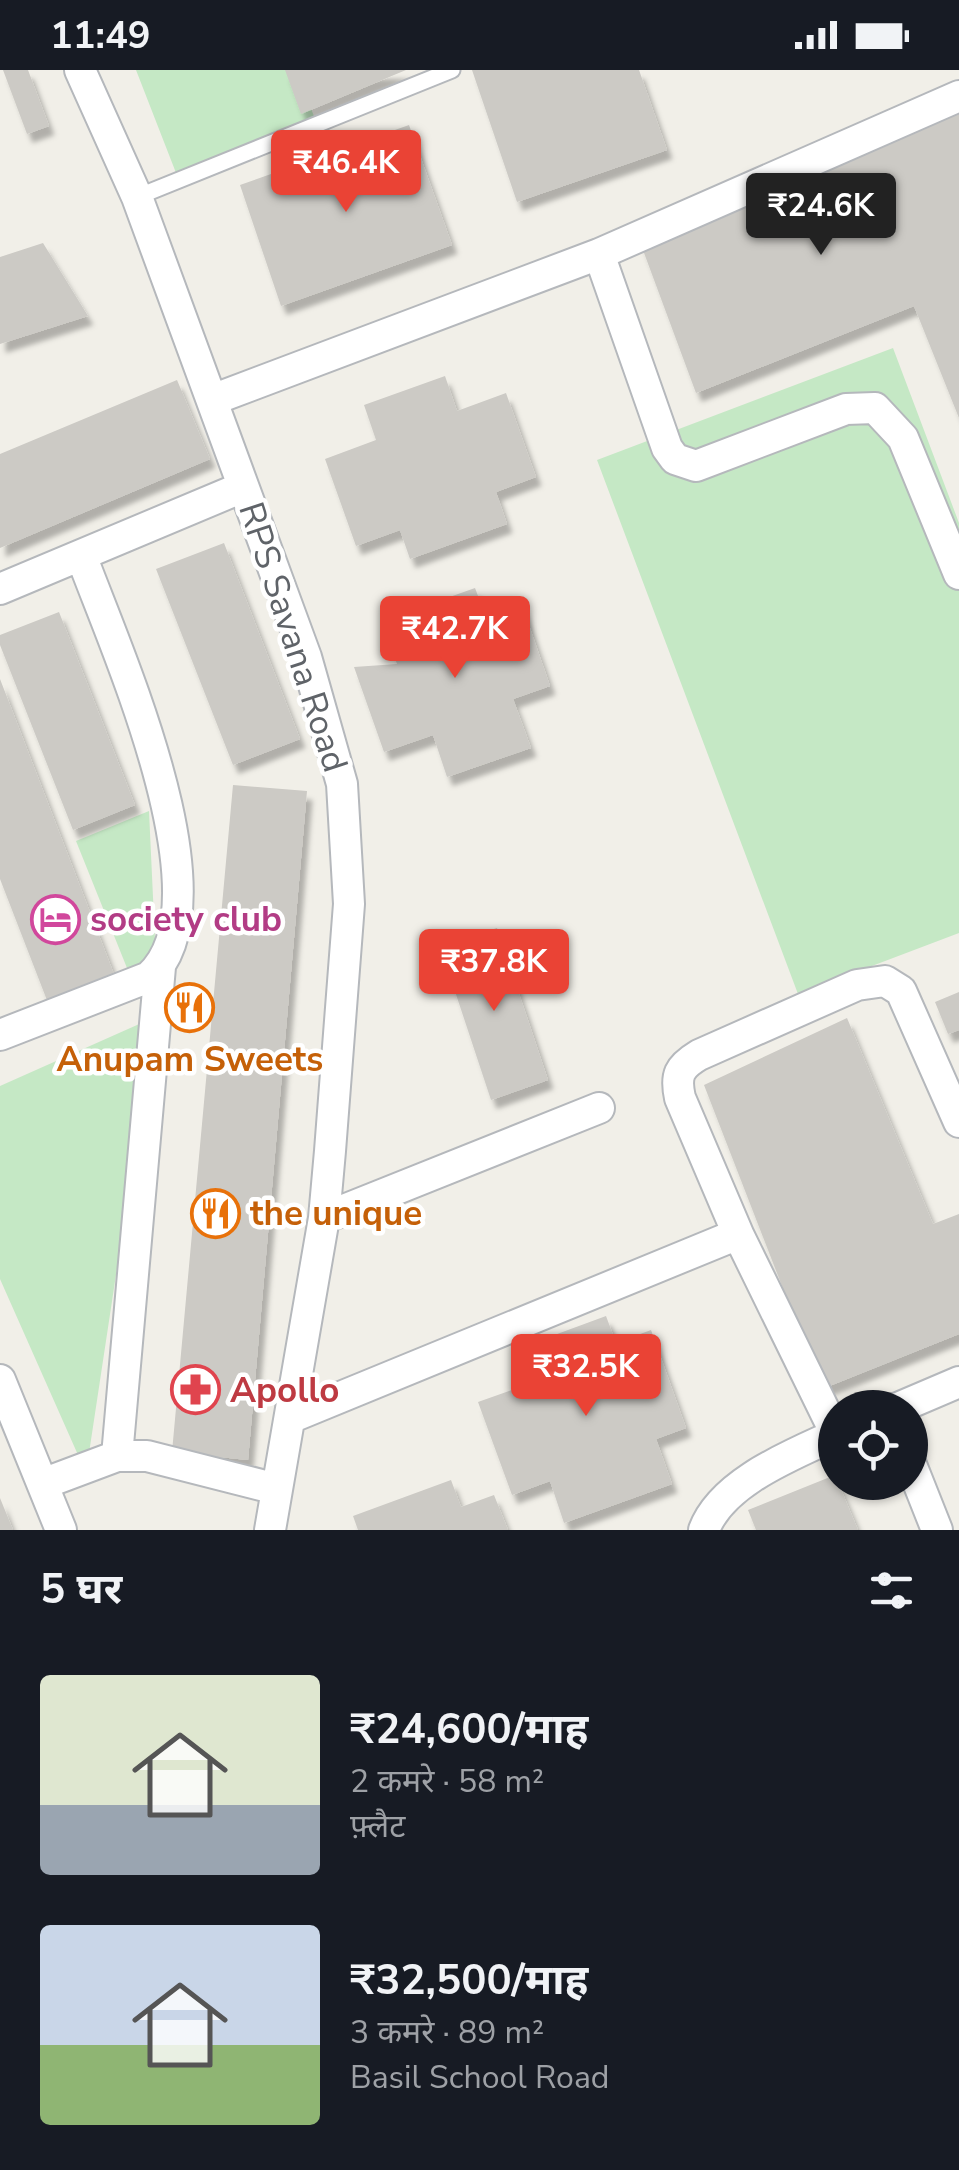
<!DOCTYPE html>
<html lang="hi">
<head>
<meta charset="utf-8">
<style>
	:root { --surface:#171b24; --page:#20242c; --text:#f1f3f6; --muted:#9ea1a6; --accent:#ea4335 }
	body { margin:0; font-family:"Nunito Sans","Noto Sans Devanagari",sans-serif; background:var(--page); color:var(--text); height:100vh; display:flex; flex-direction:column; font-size:38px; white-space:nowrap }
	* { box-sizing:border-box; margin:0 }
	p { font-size:32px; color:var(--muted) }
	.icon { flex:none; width:55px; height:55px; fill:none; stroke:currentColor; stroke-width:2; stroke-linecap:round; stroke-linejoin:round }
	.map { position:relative; height:1460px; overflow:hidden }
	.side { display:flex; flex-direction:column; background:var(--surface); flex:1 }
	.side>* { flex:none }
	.fabs { position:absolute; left:818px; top:1320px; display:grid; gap:20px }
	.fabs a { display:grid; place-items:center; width:110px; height:110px; border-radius:50%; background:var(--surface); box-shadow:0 2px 8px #0004; font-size:50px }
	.price { position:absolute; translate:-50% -85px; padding:0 22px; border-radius:10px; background:var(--accent); color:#fff; font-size:32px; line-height:65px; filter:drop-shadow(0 2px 5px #0008) }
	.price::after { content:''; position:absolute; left:50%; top:60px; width:30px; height:22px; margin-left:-15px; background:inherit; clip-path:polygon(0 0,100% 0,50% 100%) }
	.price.current { background:#222; color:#fff }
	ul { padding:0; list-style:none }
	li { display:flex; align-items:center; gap:30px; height:250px; padding:0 40px }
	li span { display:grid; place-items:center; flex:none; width:280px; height:200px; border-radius:10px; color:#555 }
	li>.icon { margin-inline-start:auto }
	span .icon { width:120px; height:120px; fill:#fffc; stroke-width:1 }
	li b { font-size:42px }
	h2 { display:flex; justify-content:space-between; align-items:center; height:120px; padding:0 40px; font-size:42px }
	.status { display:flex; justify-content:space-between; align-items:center; height:70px; padding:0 50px; background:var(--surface); direction:ltr }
	.status svg { height:28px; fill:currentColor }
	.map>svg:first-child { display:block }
	.green { fill:#c5e8c5 }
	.building { fill:#cccac5; filter:url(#shadow) }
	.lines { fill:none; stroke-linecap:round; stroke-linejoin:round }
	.lane-casing { stroke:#b5b8bc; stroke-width:19 }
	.street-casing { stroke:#b5b8bc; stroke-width:34 }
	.lane { stroke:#fff; stroke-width:15 }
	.street { stroke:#fff; stroke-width:30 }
	.labels { text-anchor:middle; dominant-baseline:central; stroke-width:9; stroke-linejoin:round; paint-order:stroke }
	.street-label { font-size:35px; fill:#5f6368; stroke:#fff }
	.hotel-label { font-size:35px; font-weight:bold; fill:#b23c85; stroke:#fff; text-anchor:start }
	.food-label { font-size:35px; font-weight:bold; fill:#c56008; stroke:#fff }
	.health-label { font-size:35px; font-weight:bold; fill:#be3a42; stroke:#fff; text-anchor:start }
</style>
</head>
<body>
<div class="status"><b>11:49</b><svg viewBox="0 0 49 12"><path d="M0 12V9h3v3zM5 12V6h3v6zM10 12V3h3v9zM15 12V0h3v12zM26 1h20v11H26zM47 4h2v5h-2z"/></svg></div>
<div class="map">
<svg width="959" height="1460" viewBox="0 0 959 1460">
	<defs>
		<filter id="shadow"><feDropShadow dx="5.5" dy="9" stdDeviation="2.5" flood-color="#0004"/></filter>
	</defs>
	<rect width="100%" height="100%" fill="#f1efe8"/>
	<path class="green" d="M136,0H296L317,54L178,108Z
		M893,278L959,453V863L798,924L597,390Z
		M149,741L156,892L129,903L76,771Z
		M155,947L86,1403L0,1209V1016Z"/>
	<path class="building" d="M3,0H28L49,56L27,64Z
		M285,0H406L301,44Z
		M472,0H639L667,80L517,132Z
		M959,34V348L914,236L696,323L640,172Z
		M409,55L452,175L281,236L240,115Z
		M43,173L88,246L0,274V187Z
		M445,306L457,341L506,323L536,407L496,422L507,454L410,489L400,460L356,476L325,389L376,370L364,335Z
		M177,310L210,389L0,478V384Z
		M224,473L300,669L233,695L156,499Z
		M475,518L486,547L522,535L550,616L513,629L531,678L447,707L433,665L384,682L354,597L397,594L382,551Z
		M59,542L135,735L73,760L0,575V565Z
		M0,609L117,912L50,938L0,809Z
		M233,715L307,721L248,1390L172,1382Z
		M497,858L548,1010L491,1030L440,876Z
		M959,922V960L948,964L935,932Z
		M847,948L933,1154L959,1144V1264L822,1319L704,1015Z
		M606,1246L616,1273L651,1260L686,1358L656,1369L672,1414L564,1453L550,1411L512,1425L478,1332L523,1316L511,1281Z
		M835,1405L858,1460H756L748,1440Z
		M451,1410L461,1437L494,1425L508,1460H358L353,1446Z
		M0,1428L13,1460H0Z"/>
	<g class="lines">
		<defs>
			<path id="lane" d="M137,127L452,0"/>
			<path id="street" d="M80,0L137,127L306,587L342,714L349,834L330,1081L324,1148L270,1460
				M599,184L667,378L675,389L696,396L846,339L875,338L903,368L959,504
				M212,330L599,184L959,26
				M0,519L243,417
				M0,965L149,907C232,833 113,573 81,485
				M324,1148L599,1038
				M738,1164L680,1028C675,1005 679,997 699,985L857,915L885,911L901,921L959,1052
				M0,1310L61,1460
				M898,1338L959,1312
				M292,1347L738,1164L835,1362
				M117,1386L160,897
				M910,1392L937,1460
				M45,1413L117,1386H147L277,1419
				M704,1460C722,1412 792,1385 835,1365"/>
		</defs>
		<use href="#lane" class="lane-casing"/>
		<use href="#street" class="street-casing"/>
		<use href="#lane" class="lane"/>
		<use href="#street" class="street"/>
	</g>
	<defs>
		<symbol id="hotel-ring" viewBox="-11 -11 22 22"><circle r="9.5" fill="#fff" stroke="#d1479c" stroke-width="1.5"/><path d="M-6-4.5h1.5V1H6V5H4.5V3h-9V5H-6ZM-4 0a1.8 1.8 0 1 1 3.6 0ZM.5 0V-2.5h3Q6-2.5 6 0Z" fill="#d1479c"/></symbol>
		<symbol id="restaurant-ring" viewBox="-11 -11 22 22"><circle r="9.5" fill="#fff" stroke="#e8710a" stroke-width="1.5"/><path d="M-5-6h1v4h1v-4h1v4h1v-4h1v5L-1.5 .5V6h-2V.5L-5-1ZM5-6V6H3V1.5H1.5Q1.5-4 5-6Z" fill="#e8710a"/></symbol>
		<symbol id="pharmacy-ring" viewBox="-11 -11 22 22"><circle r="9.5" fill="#fff" stroke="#e0444e" stroke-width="1.5"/><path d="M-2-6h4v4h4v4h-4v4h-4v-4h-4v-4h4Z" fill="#e0444e"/></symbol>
	</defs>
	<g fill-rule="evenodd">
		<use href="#hotel-ring" x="28" y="822" width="55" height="55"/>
		<use href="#restaurant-ring" x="162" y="910" width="55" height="55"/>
		<use href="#restaurant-ring" x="188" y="1116" width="55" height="55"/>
		<use href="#pharmacy-ring" x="168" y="1292" width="55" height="55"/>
	</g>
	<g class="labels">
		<g class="street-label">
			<text transform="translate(293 567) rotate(72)">RPS Savana Road</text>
		</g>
		<g class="hotel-label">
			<text x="90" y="849">society club</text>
		</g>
		<g class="food-label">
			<text x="190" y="989">Anupam Sweets</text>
			<text x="250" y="1143" text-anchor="start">the unique</text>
		</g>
		<g class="health-label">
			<text x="230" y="1320">Apollo</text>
		</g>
	</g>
</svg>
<div class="fabs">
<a><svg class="icon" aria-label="locate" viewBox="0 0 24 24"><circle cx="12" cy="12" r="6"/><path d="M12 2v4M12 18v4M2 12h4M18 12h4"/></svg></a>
</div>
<b class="price" style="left:346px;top:145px">₹46.4K</b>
<b class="price current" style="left:821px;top:188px">₹24.6K</b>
<b class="price" style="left:455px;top:611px">₹42.7K</b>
<b class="price" style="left:494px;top:944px">₹37.8K</b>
<b class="price" style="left:586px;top:1349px">₹32.5K</b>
</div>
<section class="side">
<h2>5 घर<svg class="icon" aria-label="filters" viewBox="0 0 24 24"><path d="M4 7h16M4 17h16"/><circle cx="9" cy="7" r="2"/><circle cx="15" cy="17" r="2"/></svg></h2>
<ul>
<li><span style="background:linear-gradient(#dfe7d0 65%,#9aa5b1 0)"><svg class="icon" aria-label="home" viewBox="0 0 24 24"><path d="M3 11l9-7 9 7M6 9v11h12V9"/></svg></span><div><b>₹24,600/माह</b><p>2 कमरे · 58 m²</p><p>फ़्लैट</p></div></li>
<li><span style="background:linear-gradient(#c9d6e8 60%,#8fb573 0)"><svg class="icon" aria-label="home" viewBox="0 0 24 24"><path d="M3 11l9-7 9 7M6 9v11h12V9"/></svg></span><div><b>₹32,500/माह</b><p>3 कमरे · 89 m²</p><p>Basil School Road</p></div></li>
</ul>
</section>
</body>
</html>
